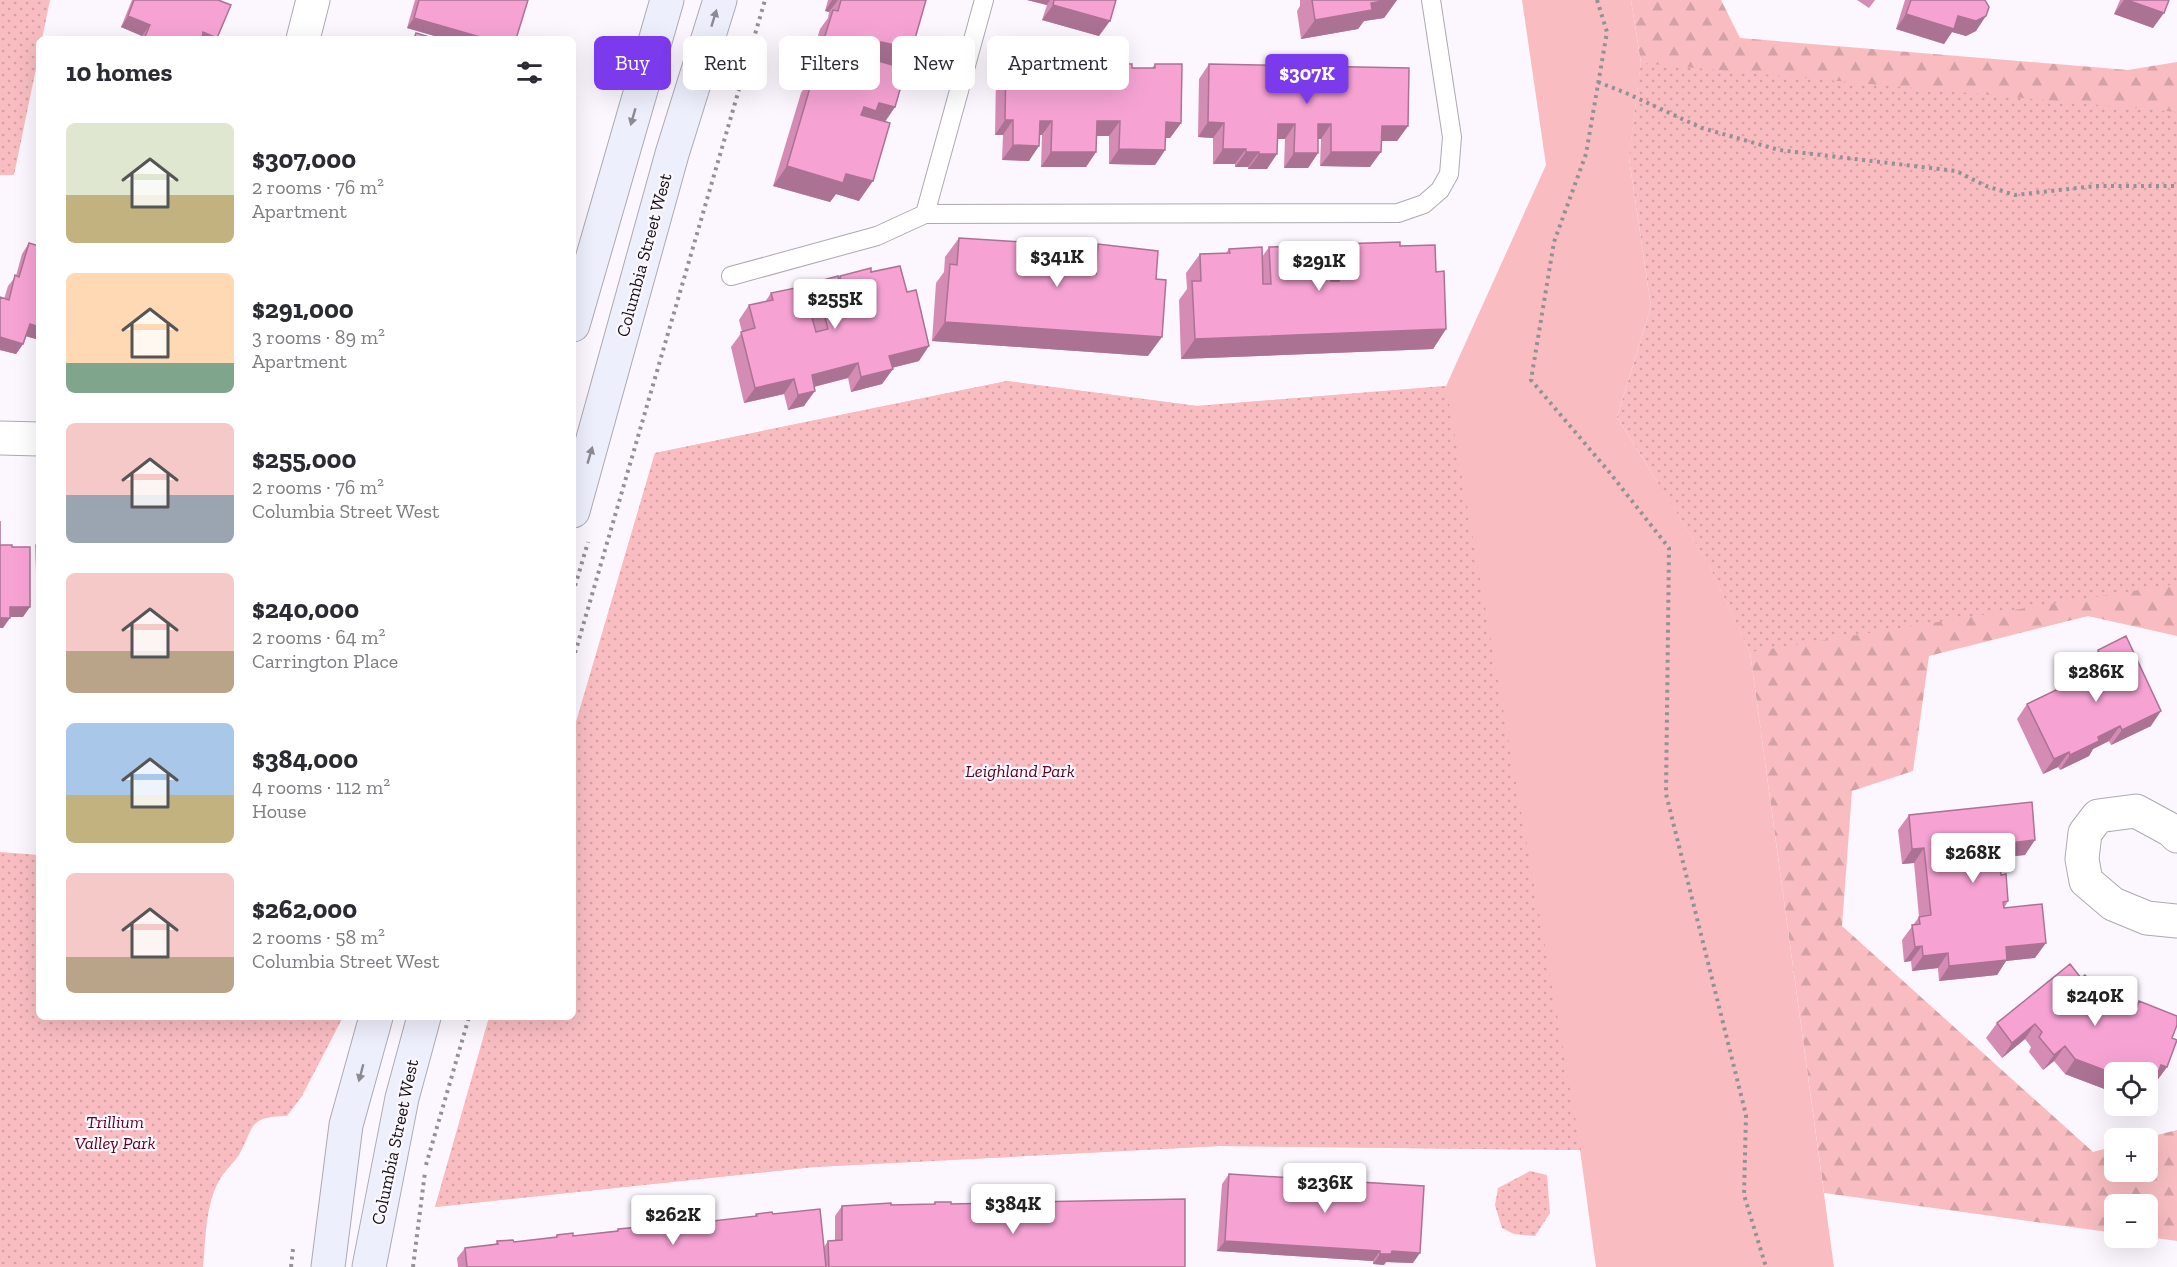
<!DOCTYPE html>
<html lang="en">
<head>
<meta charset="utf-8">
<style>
	:root { --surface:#fff; --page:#f7f7f7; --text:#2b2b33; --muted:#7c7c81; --accent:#7c3aed }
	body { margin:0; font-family:"Zilla Slab",serif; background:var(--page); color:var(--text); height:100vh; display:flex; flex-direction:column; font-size:22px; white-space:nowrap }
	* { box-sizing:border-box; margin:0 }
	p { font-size:20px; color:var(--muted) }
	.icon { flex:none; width:33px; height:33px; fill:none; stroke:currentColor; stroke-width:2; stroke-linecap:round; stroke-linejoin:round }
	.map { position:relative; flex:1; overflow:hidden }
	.side { position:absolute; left:36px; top:36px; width:540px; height:984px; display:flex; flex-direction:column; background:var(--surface); border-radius:9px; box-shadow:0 6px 24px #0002 }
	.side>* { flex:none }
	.guide { position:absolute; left:594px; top:36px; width:570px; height:54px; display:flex; gap:12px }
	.buttons { position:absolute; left:2104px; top:1062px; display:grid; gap:12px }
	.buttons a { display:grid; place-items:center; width:54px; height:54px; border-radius:9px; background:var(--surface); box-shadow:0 6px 24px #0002; font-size:30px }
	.price { position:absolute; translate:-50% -51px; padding:0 14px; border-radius:6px; background:#fff; color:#222; font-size:20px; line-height:39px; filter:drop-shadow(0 2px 3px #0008) }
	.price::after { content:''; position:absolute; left:50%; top:36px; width:18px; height:14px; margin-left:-9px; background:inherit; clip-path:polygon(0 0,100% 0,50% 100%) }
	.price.active { background:var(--accent); color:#fff }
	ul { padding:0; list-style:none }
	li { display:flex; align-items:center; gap:18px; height:150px; padding:0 30px }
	li span { display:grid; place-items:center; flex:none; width:168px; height:120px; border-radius:9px; color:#555 }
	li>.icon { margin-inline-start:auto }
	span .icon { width:72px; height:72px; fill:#fffc; stroke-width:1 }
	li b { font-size:26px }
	h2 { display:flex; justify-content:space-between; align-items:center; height:72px; padding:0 30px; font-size:26px }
	.pill { padding:0 21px; border-radius:9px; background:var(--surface); box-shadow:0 6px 24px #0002; font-size:21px; line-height:54px }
	.pill.active { background:var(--accent); color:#fff }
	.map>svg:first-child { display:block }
	.green { fill:#f9bdc1 }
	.forest { fill:url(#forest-firs) }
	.park { fill:url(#park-dots) }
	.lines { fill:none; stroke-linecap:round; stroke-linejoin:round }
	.service-casing { stroke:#aea9b1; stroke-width:20 }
	.minor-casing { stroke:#aea9b1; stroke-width:35 }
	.secondary-casing { stroke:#aea9b1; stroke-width:35 }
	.path { stroke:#949196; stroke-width:4; stroke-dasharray:3 4.5; stroke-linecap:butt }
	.service { stroke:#fff; stroke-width:18 }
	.minor { stroke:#fff; stroke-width:33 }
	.secondary { stroke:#eeeffc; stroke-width:33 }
	.wall { fill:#d48cb5 }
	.shaded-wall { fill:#ac7294 }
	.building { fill:#f6a3d3; stroke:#ac7294; stroke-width:1.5 }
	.oneway { fill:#8b8b94 }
	.labels { text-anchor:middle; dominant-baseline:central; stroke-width:4.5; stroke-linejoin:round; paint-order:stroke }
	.street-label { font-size:18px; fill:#121114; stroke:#fcf7fe }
	.park-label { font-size:18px; font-style:italic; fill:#5a031a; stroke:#fcf7fe }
</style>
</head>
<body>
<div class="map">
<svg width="2177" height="1267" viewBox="0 0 2177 1267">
	<defs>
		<pattern id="forest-firs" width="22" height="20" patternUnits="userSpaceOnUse" patternTransform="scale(1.5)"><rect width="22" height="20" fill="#f9bdc1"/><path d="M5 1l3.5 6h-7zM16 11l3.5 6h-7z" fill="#d4a1a5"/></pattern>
		<pattern id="park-dots" width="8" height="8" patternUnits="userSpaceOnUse" patternTransform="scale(1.5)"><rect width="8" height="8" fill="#f9bdc1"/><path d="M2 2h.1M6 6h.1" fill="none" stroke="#d4a1a5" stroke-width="1.8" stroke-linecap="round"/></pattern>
	</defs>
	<rect width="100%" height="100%" fill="#fcf7fe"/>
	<path class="green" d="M1522,0H1631L1641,63L1629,158L1651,307L1617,417L1707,561L1750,652L1834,1267H1596L1580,1150L1219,1146L814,1167L435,1207L489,1017H573V732L655,453L1007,381L1197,406L1446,386L1546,165Z"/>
	<path class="forest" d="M1631,0H1721L1740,38L2128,70L2177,62V230L1629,158L1641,63Z
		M2177,365V636L2088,616L1929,656L1913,771L1852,791L1842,926L2093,1152L2115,1146V1172H2148V1138H2145L2177,1130V1241L2148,1237V1204H2115V1233L1824,1193L1750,652L1707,561L1658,483L1790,436Z"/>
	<path class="park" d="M0,0H50L42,39H39V54L14,175H0Z
		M1641,63L2177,112V584L1750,652L1707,561L1617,417L1651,307L1629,158Z
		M1007,381L1197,406L1446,386L1581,1150L1219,1146L814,1167L435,1207L490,1017H573V734L655,453Z
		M0,852L39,855V1017H343L302,1096L287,1116C247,1117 255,1126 239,1155C233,1164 224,1171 219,1181C205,1206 206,1239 203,1267H0Z
		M1530,1171L1547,1175L1550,1213L1535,1236L1514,1234L1502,1228L1495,1205L1498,1188Z"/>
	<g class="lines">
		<defs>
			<path id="service" d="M984,0L925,214L1398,213L1424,204L1440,190L1449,174L1452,137L1431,0
				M731,276L877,236L925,214"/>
			<path id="minor" d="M303,39L313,0
				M0,438L39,439
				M2177,836L2171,830L2136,811L2098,816L2085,833L2082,859L2086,881L2113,904L2147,918L2177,921"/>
			<path id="secondary" d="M573,325L667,0
				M573,511L672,154L720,0
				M328,1267L346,1125L376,1017
				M369,1267L402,1098L424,1017"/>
		</defs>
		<use href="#service" class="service-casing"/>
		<use href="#minor" class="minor-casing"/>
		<use href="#secondary" class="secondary-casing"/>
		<path class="path" d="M1597,0L1607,32L1586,154L1554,242L1531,380L1610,473L1669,548L1666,794L1746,1115L1744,1195L1766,1267
			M1598,82L1626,93L1702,128L1779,150L1956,171L1986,186L2015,195L2095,186H2177
			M573,593L588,542
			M573,660L765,0
			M426,1165L469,1017
			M291,1267L293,1249
			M413,1267L425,1172"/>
		<use href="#service" class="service"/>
		<use href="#minor" class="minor"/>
		<use href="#secondary" class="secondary"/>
	</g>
	<path class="wall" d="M132,0H220L231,5L217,39H141L142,36L121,27Z
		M415,0H528L516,39H445L407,28Z
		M828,0H926L899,67L895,107L885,122L859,201L836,194L830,202L773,186L801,93L808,82L810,76L806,74L820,29L828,18L829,12L825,11Z
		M1027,0H1116L1099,36L1042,20L1047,5Z
		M1300,0H1397L1384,18L1364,21L1358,29L1301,39L1297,11L1300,6Z
		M1857,0H1875L1869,8Z
		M1905,0H1985L1976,31L1966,36L1952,32L1944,44L1896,29Z
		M2120,0H2169L2153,28L2114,14Z
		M1006,61L1047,66L1050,62L1132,68H1152L1155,64L1181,123L1170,138H1165V150L1155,165L1109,164V136H1096V152L1086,167H1041L1042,135H1039L1029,161L1002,160L1003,135H995L996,76Z
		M1209,64L1408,126L1397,141H1381L1370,167L1320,166L1321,139H1318V153L1308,168H1284L1285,139H1278L1267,169H1248V167H1235V164H1213V138L1198,137L1199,79Z
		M959,238L1020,249L1027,238L1088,259L1098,244L1148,356L932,341L936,283L944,272L945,257Z
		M29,243L39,246V340L26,336L23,344L16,354L0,350V297L4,299L8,286L16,276L22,254Z
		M1338,244L1400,246L1436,272L1446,329L1433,349L1181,359L1179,300L1187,289L1186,273L1200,254L1226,253L1229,249L1262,257L1269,247L1330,255Z
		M871,272L919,361L892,368L893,369L882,384L851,392L848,378L814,387L804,406L788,410L784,394L744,403L731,347L742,332L739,320L749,305L765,302L771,293L804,316L810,315L806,297L816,282L838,278L840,276Z
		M39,539V625L38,626L35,545Z
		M2098,650L2151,726L2111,745L2109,741L2093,749L2089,756L2060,770L2058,767L2043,774L2017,719L2027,704L2092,673L2088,665Z
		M1909,815L2025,855L1996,858L1997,867L2001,875L2008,901L2004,908L2035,958L2006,961L1997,975L1939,981L1938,968L1912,971L1911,961L1904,962L1902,940L1919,917L1914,863L1902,864L1898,830Z
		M2081,978L2106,1000L2101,1007L2108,1010L2113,1003L2132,1011L2139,1001L2172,1038L2167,1067L2156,1082L2115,1072V1093L2065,1074L2054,1061L2043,1070L2029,1052L2031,1047L2025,1039L2002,1058L1986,1038L1997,1023Z
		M1229,1174L1413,1263L1386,1262L1384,1265L1373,1264V1261L1217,1251L1222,1184Z
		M996,1201L1030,1202L1185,1267H458L457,1258L465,1248L495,1245L497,1241L514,1242L555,1238L557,1235L573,1236L616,1231L618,1229L694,1223L696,1220L713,1221L755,1216L756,1214H773L824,1247L828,1241H835V1216L842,1206L933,1204L935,1202L951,1204L995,1203Z"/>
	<path class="shaded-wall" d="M832,0H838L829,12L825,11Z
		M1027,0H1050L1047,5Z
		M1388,0H1397L1384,18L1364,21L1358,29L1301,39L1315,20L1371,3Z
		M2124,0H2127L2164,13L2153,28L2114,14Z
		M1053,5L1110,21L1099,36L1042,20Z
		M1906,14L1958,16H1986L1976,31L1966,36L1952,32L1944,44L1896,29Z
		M128,16L150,25L142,36L121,27Z
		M414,18L487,39H445L407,28Z
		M203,32L217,38V39H199Z
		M881,42L912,49L898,68L867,61Z
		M819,55L824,57L810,76L806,74Z
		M879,103L895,107L881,127L851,126L864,107Z
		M1005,120H1013L1003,135H995Z
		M1040,121H1052L1042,135L1029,136Z
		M1097,121H1120L1109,136H1086Z
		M1166,122L1181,123L1170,138L1155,137Z
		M1208,122L1224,123L1213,138L1198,137Z
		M1278,124H1295L1285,139H1268Z
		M1318,124H1331L1321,139H1308Z
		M1382,126H1408L1397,141H1371Z
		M1013,145L1039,146L1029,161L1002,160Z
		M1119,149L1165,150L1155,165L1109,164Z
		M1223,149H1246L1235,164H1213Z
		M1051,152H1096L1086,167H1041Z
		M1246,152H1259L1248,167H1235Z
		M1331,152H1381L1370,167L1320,166Z
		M1294,153H1318L1308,168H1284Z
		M1259,154H1277L1267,169H1248Z
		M787,166L846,174L873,181L859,201L836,194L830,202L773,186Z
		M945,322L1162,337L1148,356L932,341Z
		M30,324L39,327V340L22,335Z
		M1446,329L1433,349L1181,359L1195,339Z
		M0,337L23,344L16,354L0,350Z
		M929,346L919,361L879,371L889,356Z
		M858,363L848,378L801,390L812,375Z
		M893,369L882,384L851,392L861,377Z
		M794,379L784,394L744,403L755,388Z
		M815,391L804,406L788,410L798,395Z
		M10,607H30L23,617H3Z
		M0,618H10L3,628H0Z
		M2161,711L2151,726L2111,745L2122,730Z
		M2120,726L2109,741L2093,749L2089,756L2060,770L2070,755L2098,737Z
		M2069,752L2058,767L2043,774L2054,759Z
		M2035,840L2025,855L1984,859L1995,845Z
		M1924,848L1914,863L1902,864L1912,849Z
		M2046,943L2035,958L2006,961L1997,975L1939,981L1949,966L2006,947Z
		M1922,946L1911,961L1904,962L1915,947Z
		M1948,953L1938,968L1912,971L1923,956Z
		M2035,1024L2025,1039L2002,1058L2012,1043Z
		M2065,1046L2054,1061L2043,1070L2054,1055Z
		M2075,1059L2115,1074V1093L2065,1074Z
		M2161,1065L2167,1067L2156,1082L2151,1080Z
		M2148,1087L2152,1089L2148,1095Z
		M1225,1241L1380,1251L1373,1261L1217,1251Z
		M1392,1251L1420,1253L1413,1263L1386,1262L1384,1265L1373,1264L1380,1254Z"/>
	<path class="building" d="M134,0H218L231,5L217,38L203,32L202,39H144L150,25L128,16Z
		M419,0H528L516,39H487L414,18Z
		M841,0H926L912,49L881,42L875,60L906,69L895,107L879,103L876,111L864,107L861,115L890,123L873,181L846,174L843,183L787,166L814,74L818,75L824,57L819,55L833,10L838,11Z
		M1054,0H1116L1110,21L1053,5Z
		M1312,0H1388L1371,3L1372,10L1315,20Z
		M1911,0H1985L1989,7L1986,16L1976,21L1958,16L1954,29L1906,14Z
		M2127,0H2169L2164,13Z
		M416,33L436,39H414Z
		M1006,61L1042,62L1041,66H1050V62L1132,64V68H1155V64H1182L1181,123L1166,122L1165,150L1119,149L1120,121H1097L1096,152H1051L1052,121H1040L1039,146L1013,145V120H1005Z
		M1209,64L1409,68L1408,126H1382L1381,152H1331V124H1318V153H1294L1295,124H1278L1277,154H1259V152H1246V149H1223L1224,123L1208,122Z
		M959,238L1021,242L1018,269L1025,270L1027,238L1089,243L1087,274H1096L1098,244L1158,251L1156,279L1166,280L1162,337L945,322L950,264L957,265Z
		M1400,242V246L1435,245L1436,272L1444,271L1446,329L1195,339L1192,281H1201L1200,254L1230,253L1229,249L1262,247L1263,284H1271L1269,247L1330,245L1331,281H1339L1338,244Z
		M29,243L39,246V327L30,324L23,344L0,337V297L9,300L15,275L19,277Z
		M900,266L907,292L916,290L929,346L889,356L893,369L861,377L858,363L812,375L815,391L798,395L794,379L755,388L741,332L755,328L749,305L773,300L771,293L795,288L804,316L811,314L816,332L828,329L816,282L838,276L847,314L848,313L840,276L871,268V272Z
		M0,521V545H12V547H30V607H10V618H0Z
		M2126,636L2161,711L2122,730L2120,726L2098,737L2099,741L2070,755L2069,752L2054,759L2027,704L2106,666L2098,650Z
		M2032,802L2035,840L1995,845L1997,867H2000L2001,875L2006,874L2008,901L2003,902L2004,908L2042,904L2046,943L2006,947L2007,960L1949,966L1948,953L1923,956L1922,946L1915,947L1912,925L1920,924L1919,917L1931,915L1924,848L1912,849L1909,815Z
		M2070,964L2081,978L2085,975L2106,1000L2098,1006L2110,1011L2113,1003L2135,1012L2139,1001L2177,1016V1025L2172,1038L2177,1040L2167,1067L2161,1065L2152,1089L2148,1087V1072H2115V1074L2075,1059L2065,1046L2054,1055L2039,1037L2042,1032L2035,1024L2012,1043L1997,1023Z
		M1229,1174L1424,1186L1420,1253L1392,1251L1391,1254H1380V1251L1225,1241Z
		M1185,1199V1267H829L828,1241L842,1240V1206L891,1203V1205L935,1204V1202H951V1204L997,1203L996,1201L1031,1200L1030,1202Z
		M820,1209L826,1267H467L465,1248L498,1244L497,1241L513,1240L514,1242L557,1237V1235L573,1233V1236L618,1231V1229L696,1222V1220L713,1218V1221L757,1216L756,1214L772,1212L773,1214Z"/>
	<defs><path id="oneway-solid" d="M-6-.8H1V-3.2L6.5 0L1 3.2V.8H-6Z" transform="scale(1.5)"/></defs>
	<g class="oneway">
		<use href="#oneway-solid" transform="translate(714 18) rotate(-73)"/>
		<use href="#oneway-solid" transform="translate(633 117) rotate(106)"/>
		<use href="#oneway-solid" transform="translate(590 455) rotate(-74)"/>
		<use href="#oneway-solid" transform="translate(361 1073) rotate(105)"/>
	</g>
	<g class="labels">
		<g class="street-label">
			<text transform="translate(644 255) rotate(-75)">Columbia Street West</text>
			<text transform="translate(395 1142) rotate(-78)">Columbia Street West</text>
		</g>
		<g class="park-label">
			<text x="1020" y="771">Leighland Park</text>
			<text x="115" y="1122">Trillium<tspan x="115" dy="21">Valley Park</tspan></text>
		</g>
	</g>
</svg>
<div class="buttons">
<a><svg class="icon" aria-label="locate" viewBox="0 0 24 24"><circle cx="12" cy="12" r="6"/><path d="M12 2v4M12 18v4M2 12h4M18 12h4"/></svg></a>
<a>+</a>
<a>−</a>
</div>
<b class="price active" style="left:1307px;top:105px">$307K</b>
<b class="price" style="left:1057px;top:288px">$341K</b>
<b class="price" style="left:1319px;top:292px">$291K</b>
<b class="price" style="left:835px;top:330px">$255K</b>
<b class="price" style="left:2096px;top:703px">$286K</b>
<b class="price" style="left:1973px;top:884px">$268K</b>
<b class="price" style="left:2095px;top:1027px">$240K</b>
<b class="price" style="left:1325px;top:1214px">$236K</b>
<b class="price" style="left:1013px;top:1235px">$384K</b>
<b class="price" style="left:673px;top:1246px">$262K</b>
<div class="guide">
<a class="pill active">Buy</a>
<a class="pill">Rent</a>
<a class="pill">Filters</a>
<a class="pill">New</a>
<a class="pill">Apartment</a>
</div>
<section class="side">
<h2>10 homes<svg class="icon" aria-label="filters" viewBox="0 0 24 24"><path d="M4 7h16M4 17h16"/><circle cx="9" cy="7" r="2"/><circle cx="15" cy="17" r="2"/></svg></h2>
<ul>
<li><span style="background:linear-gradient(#dfe7d0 60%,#c2b280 0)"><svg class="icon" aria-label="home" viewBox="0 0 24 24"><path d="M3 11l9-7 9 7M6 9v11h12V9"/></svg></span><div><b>$307,000</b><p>2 rooms · 76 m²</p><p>Apartment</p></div></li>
<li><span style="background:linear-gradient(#ffd9b3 75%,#7fa58c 0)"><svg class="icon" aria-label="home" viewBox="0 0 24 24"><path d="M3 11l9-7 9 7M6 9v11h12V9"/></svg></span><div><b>$291,000</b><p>3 rooms · 89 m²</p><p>Apartment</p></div></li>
<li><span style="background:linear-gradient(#f6c9c9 60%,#9aa5b1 0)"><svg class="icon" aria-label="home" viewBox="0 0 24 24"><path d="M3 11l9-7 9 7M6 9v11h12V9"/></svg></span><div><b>$255,000</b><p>2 rooms · 76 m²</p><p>Columbia Street West</p></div></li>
<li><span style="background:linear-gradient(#f6c9c9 65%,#b9a48a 0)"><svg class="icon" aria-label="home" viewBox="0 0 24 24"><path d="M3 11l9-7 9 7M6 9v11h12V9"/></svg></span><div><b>$240,000</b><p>2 rooms · 64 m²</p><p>Carrington Place</p></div></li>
<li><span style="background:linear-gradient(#a9c7e8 60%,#c2b280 0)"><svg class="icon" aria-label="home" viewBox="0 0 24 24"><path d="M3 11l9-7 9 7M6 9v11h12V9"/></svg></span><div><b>$384,000</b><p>4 rooms · 112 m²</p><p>House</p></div></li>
<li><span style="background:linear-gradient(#f6c9c9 70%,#b9a48a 0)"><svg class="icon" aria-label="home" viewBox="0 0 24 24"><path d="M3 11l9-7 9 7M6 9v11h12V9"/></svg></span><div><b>$262,000</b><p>2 rooms · 58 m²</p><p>Columbia Street West</p></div></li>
</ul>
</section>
</div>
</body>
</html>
